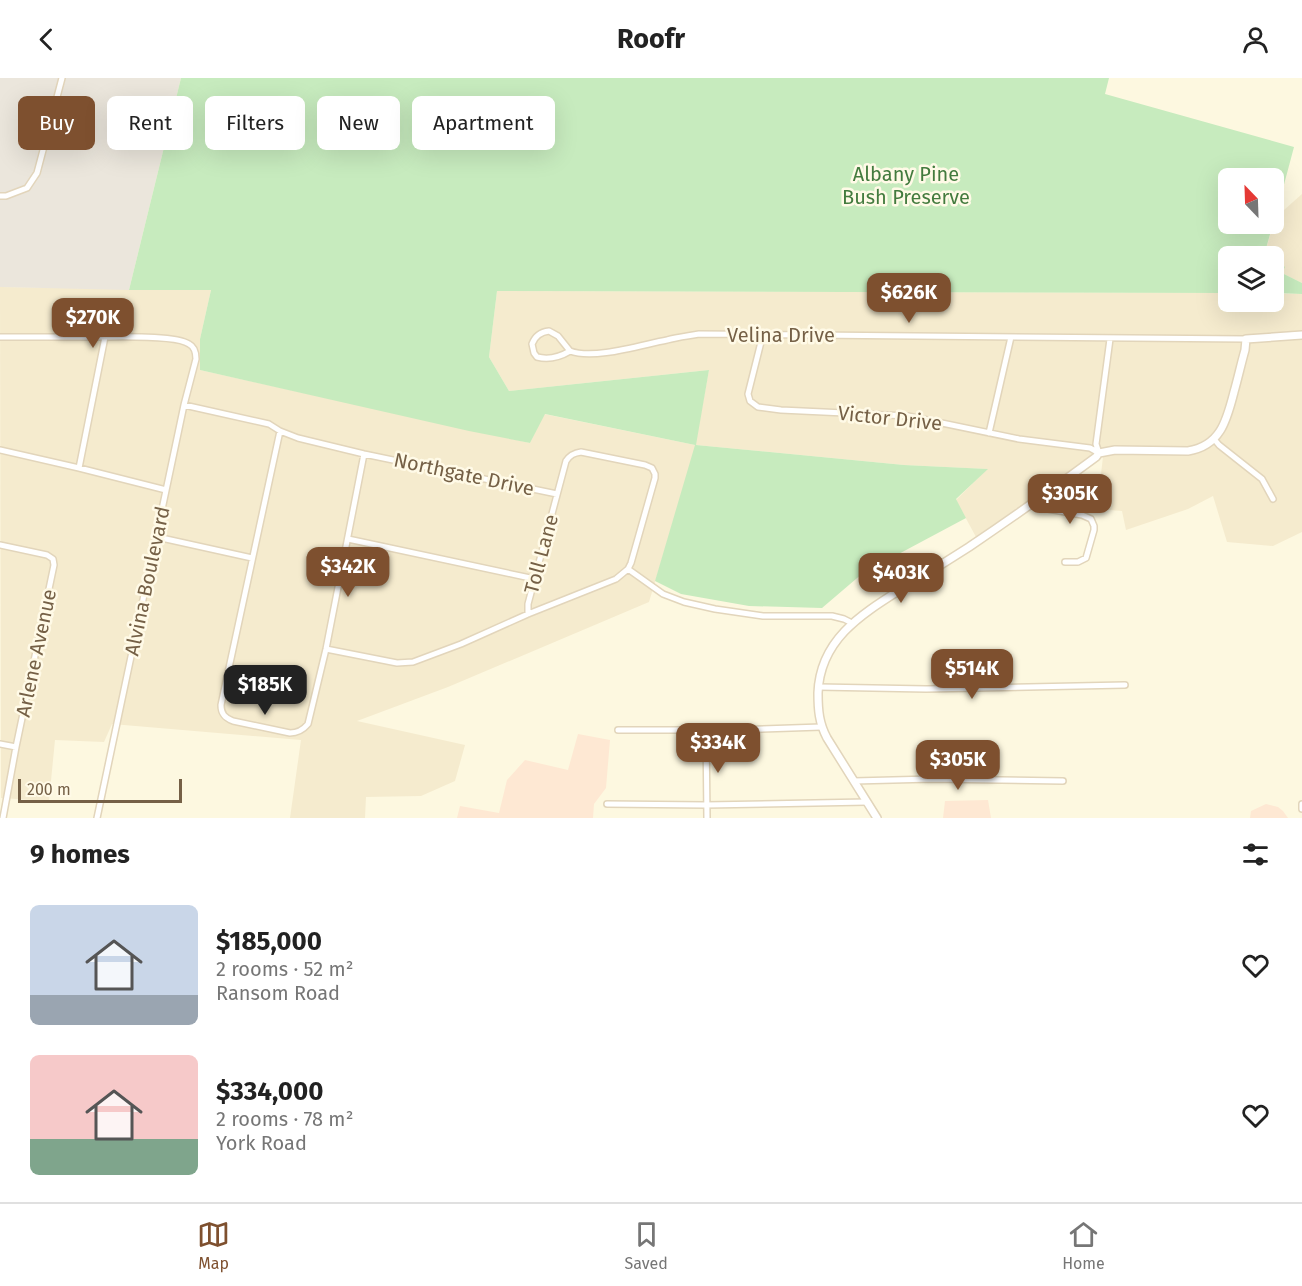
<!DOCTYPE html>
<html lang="en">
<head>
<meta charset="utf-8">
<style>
	:root { --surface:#fff; --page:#f2f2f2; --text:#222; --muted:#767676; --line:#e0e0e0; --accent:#7e502f }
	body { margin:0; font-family:"Fira Sans",sans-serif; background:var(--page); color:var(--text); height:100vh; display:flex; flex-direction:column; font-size:22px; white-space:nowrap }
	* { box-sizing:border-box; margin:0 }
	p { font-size:20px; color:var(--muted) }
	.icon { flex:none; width:33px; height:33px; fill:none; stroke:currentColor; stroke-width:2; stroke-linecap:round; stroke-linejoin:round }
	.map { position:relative; height:740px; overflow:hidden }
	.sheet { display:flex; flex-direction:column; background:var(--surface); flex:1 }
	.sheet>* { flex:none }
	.top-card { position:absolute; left:18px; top:18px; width:600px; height:54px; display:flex; gap:12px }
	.needle { width:39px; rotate:337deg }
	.tools { position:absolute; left:1218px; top:90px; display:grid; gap:12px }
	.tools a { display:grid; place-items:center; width:66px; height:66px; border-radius:9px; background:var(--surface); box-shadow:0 6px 24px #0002; font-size:30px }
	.scale { position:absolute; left:18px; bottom:15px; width:164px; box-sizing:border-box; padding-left:6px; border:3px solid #756046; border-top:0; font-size:16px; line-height:21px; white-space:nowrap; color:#756046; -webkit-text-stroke:4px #fffae7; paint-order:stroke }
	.price { position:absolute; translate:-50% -51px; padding:0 14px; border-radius:12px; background:var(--accent); color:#fff; font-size:20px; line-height:39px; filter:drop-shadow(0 2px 3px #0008) }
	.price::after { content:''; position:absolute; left:50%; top:36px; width:18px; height:14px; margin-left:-9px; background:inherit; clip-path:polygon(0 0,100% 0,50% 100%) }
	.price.active { background:#222; color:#fff }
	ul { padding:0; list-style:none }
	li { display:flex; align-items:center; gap:18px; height:150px; padding:0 30px }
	li span { display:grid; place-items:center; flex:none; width:168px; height:120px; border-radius:9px; color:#555 }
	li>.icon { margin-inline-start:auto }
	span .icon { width:72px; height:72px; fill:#fffc; stroke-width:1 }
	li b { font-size:26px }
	h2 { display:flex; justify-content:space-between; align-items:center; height:72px; padding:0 30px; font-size:26px }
	.pill { padding:0 21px; border-radius:9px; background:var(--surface); box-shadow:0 6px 24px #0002; font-size:21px; line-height:54px }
	.pill.active { background:var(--accent); color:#fff }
	header { display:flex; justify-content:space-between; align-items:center; height:78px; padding:0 30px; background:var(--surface); font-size:27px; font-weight:700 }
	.tabs { display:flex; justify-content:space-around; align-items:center; height:84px; border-top:2px solid var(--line); background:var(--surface); font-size:16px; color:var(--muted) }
	.tabs a { display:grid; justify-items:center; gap:3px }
	.tabs .active { color:var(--accent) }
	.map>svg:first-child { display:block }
	.residential { fill:#f5ebce }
	.commercial { fill:#fee8d3 }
	.industrial { fill:#ebe6dc }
	.green { fill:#c7ebbe }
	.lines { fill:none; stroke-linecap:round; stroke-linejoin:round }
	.minor-casing { stroke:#e2d5bb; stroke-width:8 }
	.tertiary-casing { stroke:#e2d5bb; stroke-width:10 }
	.minor { stroke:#fff; stroke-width:5 }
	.tertiary { stroke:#fff; stroke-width:7 }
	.labels { text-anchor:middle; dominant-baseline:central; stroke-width:5; stroke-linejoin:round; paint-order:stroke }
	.park-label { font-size:20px; fill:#437b3e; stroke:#fffae7 }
	.street-label { font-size:20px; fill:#756046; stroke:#fffae7 }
</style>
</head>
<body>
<header><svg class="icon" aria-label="back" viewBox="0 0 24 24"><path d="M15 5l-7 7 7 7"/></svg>Roofr<svg class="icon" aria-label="person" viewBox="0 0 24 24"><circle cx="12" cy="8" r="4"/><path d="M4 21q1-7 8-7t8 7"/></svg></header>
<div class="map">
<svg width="1302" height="740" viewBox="0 0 1302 740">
	<rect width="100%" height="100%" fill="#fdf8e0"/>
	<path class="residential" d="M1302,116V205L1282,195L1284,189L1274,181V178H1271L1265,175L1275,140Z
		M0,209L211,212L200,261V292L530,365L544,336L695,367L709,292L509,313L489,279L497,213L1228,215V224H1274V216H1302V454L1273,468L1227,464L1213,418L1188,431L1126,452L1122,433L1097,431L1104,370L976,459L956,422L987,391L904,387L696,367L649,524L448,609L357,643L465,667L455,703L421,718L366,719L365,740H290L301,662L112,646L104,664L55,662L49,723L1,720Z"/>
	<path class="commercial" d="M578,656L610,662L606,710L594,726L593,740H457L460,728L499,735L507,702L525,682L568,692Z
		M988,722L991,740H943L945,723Z
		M1266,726L1278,729L1283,733L1288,740H1250L1251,733Z"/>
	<path class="industrial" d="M0,0H181L129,212L0,209Z"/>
	<path class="green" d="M181,0H1109L1105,16L1294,69L1274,144V100H1228V146H1273L1265,174L1271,178H1228V215L497,213L489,279L509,313L709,292L696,367L904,387L988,391L956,421L966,440L863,495L822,530L749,528L681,516L655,503L695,367L545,336L530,365L469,353L200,292V261L211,212H129Z
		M1274,181L1285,189L1282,195L1302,205V216L1274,215Z"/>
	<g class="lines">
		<defs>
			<path id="minor" d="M0,118H6L27,110L37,95L62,0
				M549,253L558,258L570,273C560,279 549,282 537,279L534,275L532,266C535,258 540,254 549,253Z
				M763,256L748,316L750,323L758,329L781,332L908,338L1019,361L1090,370L1099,375
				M0,259C34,259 68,259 102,259C120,259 176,257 189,266C195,269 196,275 196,281L184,327L97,740
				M570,273C594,282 641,267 667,262C677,259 688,258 699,256L1246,261
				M184,327L269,346L280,353L298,360L364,376L557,416
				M280,353L221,627C221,636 225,640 233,643L290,655C298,655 303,652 308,646L326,571L364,376
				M989,355L1011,259
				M1214,361L1219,367L1262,401L1273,421
				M0,372L79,390L166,412
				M1099,375L1096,366L1110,261
				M79,390L105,259
				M1037,421L1041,427L1048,431L1082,437L1091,441L1094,448V452L1086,480L1078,484H1065
				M157,459L252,480
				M348,461L535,501
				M0,467L47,477L53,481L54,487L16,669L3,740
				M628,491L663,516L684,524L715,531L763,538H832L844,541L852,545
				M326,571L397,585L413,584L461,566L528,536L616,501L628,491L631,485L655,400V396L652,390L645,387L581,374C574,375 570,377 566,383L528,526V536
				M819,609L926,611L1125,607
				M618,652H730L821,649
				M706,652L707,740
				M0,666L16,669
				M854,703L932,701L1063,703
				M607,726L706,727L867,724
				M1302,726V731"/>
			<path id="tertiary" d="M877,740L827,660C819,645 818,632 818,615C820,561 862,536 903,510C925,497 947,483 969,469C1012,440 1054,410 1096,379L1099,375L1115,372L1188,373C1221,368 1227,341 1234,314C1238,300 1241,286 1245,272L1246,261L1302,257"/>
		</defs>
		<use href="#minor" class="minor-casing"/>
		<use href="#tertiary" class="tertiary-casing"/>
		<use href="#minor" class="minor"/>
		<use href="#tertiary" class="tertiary"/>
	</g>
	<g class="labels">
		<g class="park-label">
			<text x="906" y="96">Albany Pine<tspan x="906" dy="23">Bush Preserve</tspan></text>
		</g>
		<g class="street-label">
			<text x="781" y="257">Velina Drive</text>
			<text transform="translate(890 340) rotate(6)">Victor Drive</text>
			<text transform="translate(464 396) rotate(12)">Northgate Drive</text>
			<text transform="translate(541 476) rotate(-75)">Toll Lane</text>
			<text transform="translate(147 503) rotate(-78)">Alvina Boulevard</text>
			<text transform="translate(36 575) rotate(-78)">Arlene Avenue</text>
		</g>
	</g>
</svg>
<div class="tools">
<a><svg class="needle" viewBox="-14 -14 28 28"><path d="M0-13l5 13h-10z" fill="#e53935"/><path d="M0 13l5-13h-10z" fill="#767676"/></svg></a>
<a><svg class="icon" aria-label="layers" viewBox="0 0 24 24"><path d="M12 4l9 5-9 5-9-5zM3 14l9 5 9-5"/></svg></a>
</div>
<div class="scale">200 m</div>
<b class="price" style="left:909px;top:246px">$626K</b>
<b class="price" style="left:93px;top:271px">$270K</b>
<b class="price" style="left:1070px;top:447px">$305K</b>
<b class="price" style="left:348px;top:520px">$342K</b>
<b class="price" style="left:901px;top:526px">$403K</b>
<b class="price" style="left:972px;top:622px">$514K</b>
<b class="price active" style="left:265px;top:638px">$185K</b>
<b class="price" style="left:718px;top:696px">$334K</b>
<b class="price" style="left:958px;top:713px">$305K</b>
<div class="top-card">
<a class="pill active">Buy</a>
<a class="pill">Rent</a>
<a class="pill">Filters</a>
<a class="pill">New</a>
<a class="pill">Apartment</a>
</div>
</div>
<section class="sheet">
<h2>9 homes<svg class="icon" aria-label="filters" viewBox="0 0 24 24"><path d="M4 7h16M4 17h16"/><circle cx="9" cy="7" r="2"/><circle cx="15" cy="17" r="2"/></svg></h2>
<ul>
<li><span style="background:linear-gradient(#c9d6e8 75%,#9aa5b1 0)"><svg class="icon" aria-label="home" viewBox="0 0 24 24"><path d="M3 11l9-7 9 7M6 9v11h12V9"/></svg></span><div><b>$185,000</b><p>2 rooms · 52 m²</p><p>Ransom Road</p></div><svg class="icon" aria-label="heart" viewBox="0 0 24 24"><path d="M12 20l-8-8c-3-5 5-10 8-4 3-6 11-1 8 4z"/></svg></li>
<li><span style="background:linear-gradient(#f6c9c9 70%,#7fa58c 0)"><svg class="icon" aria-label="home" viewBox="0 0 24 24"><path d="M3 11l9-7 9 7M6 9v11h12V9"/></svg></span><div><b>$334,000</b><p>2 rooms · 78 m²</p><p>York Road</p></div><svg class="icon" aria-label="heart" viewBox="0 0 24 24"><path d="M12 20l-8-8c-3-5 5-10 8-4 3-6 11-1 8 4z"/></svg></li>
</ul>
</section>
<nav class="tabs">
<a class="active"><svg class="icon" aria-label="map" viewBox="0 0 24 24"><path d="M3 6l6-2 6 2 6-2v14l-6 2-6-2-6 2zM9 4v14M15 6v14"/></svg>Map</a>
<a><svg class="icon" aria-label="saved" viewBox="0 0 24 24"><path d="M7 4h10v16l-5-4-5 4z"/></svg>Saved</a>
<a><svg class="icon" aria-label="home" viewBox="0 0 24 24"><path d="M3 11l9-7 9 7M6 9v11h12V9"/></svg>Home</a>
</nav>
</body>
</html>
